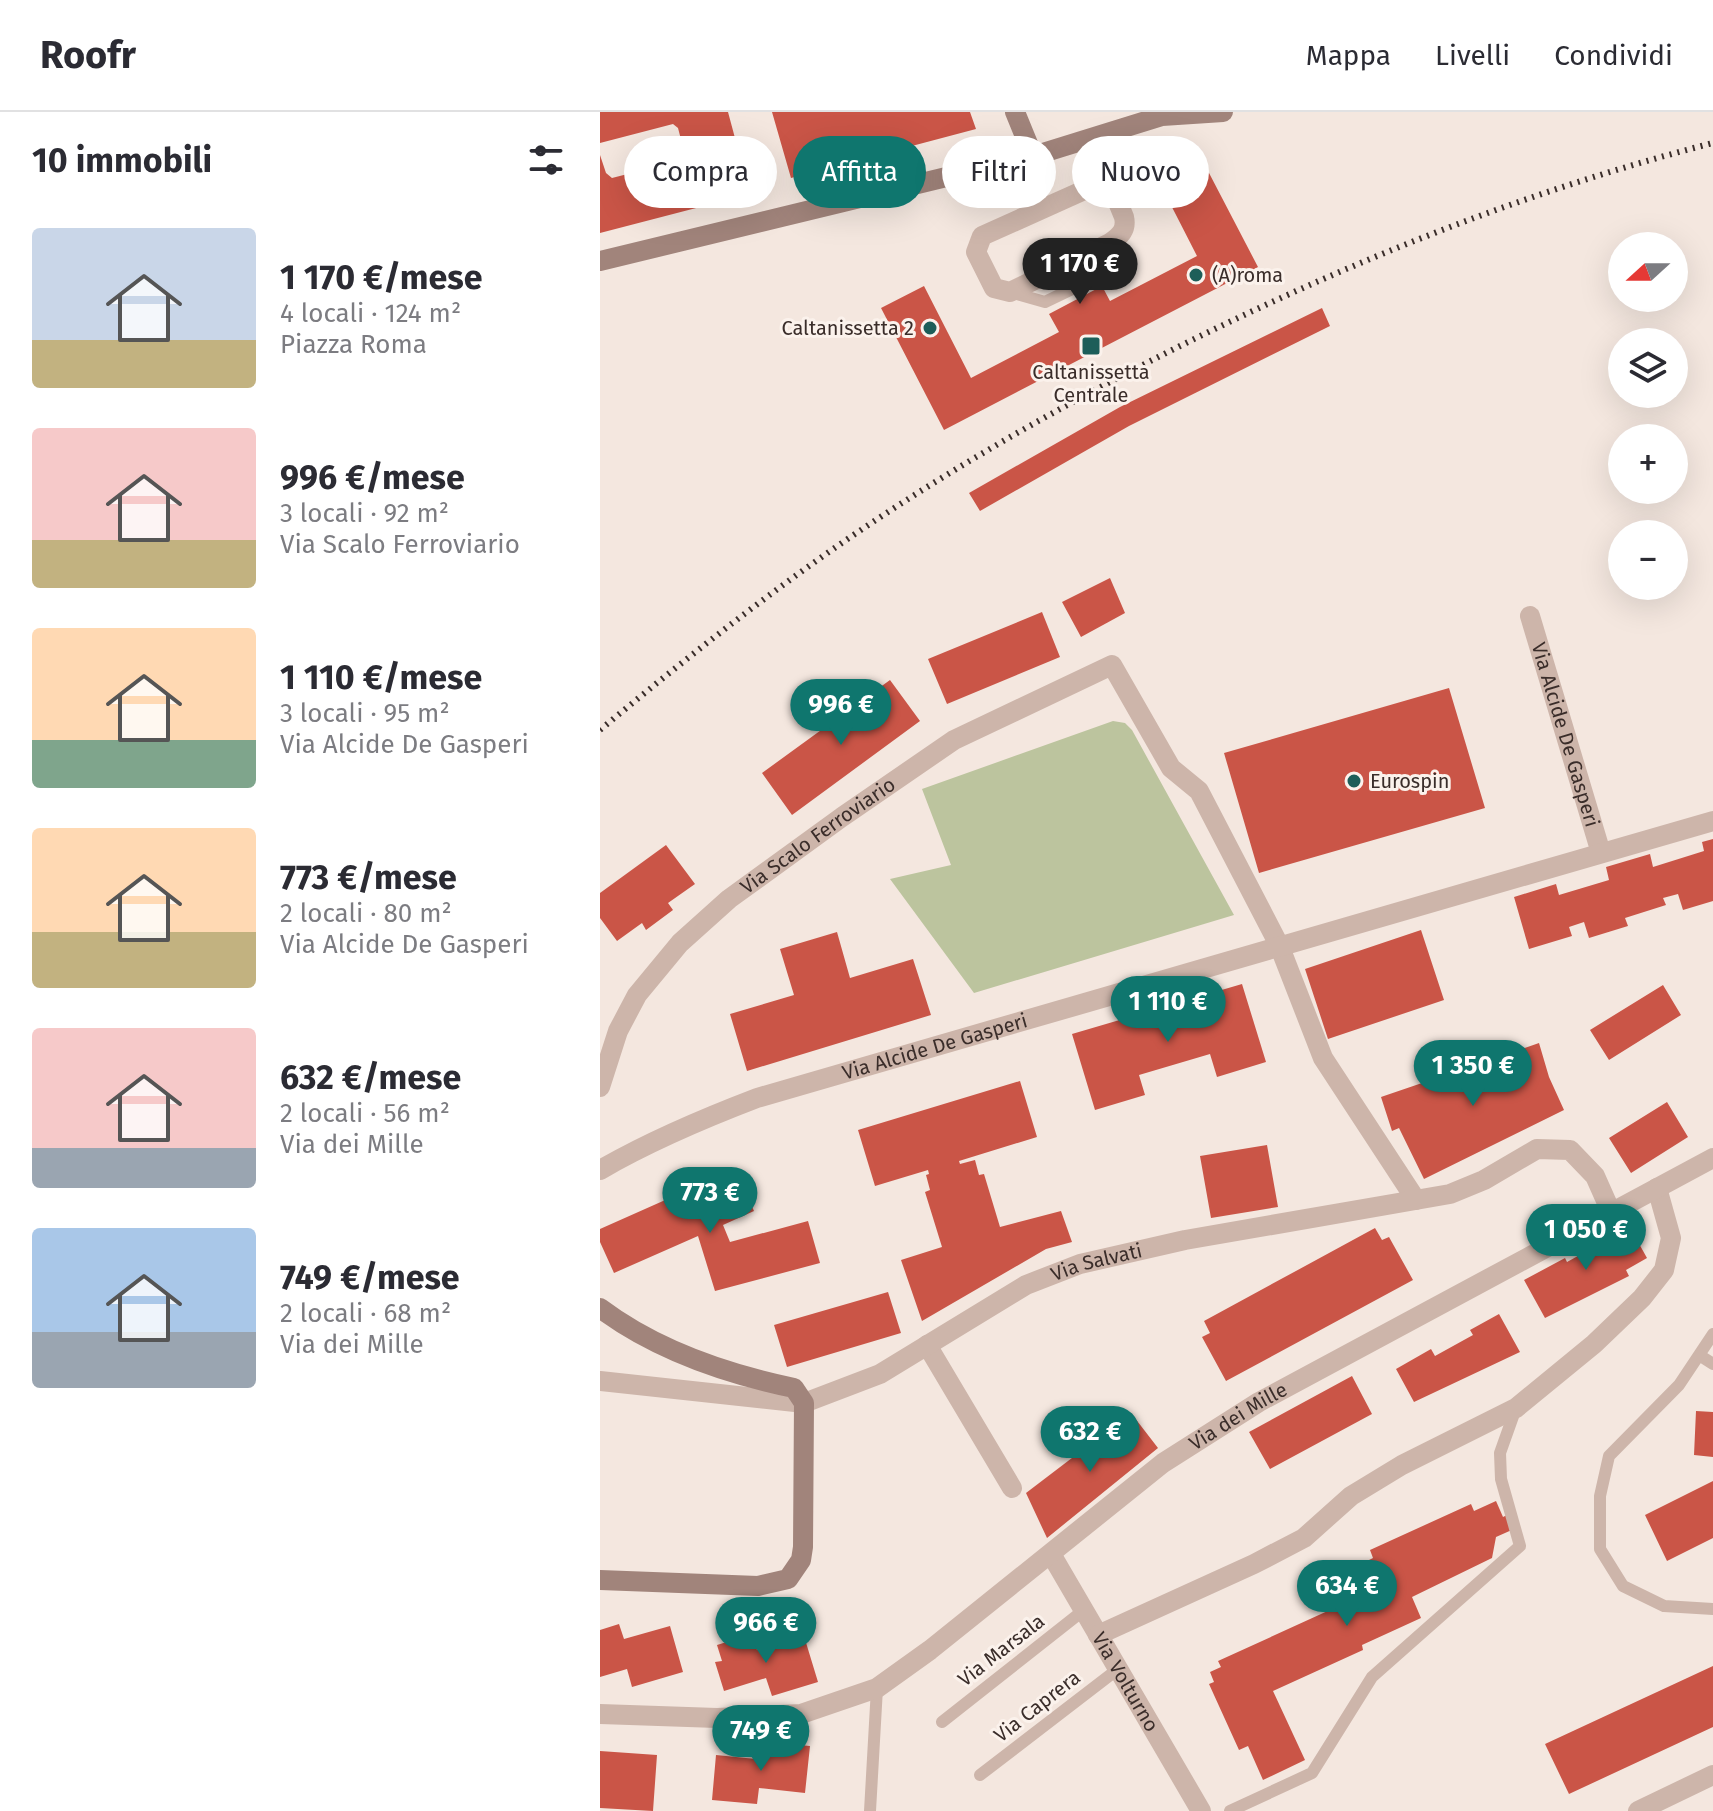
<!DOCTYPE html>
<html lang="it">
<head>
<meta charset="utf-8">
<style>
	:root { --surface:#fff; --page:#f7f7f7; --text:#2b2b33; --muted:#7c7c81; --line:#e1e1e2; --accent:#0f766e }
	body { margin:0; font-family:"Fira Sans",sans-serif; background:var(--page); color:var(--text); height:100vh; display:flex; flex-direction:column; font-size:30px; white-space:nowrap }
	* { box-sizing:border-box; margin:0 }
	p { font-size:26px; color:var(--muted) }
	.icon { flex:none; width:44px; height:44px; fill:none; stroke:currentColor; stroke-width:2; stroke-linecap:round; stroke-linejoin:round }
	.map { position:relative; flex:1; overflow:hidden }
	.panel { display:flex; flex-direction:column; background:var(--surface); width:600px }
	.panel>* { flex:none }
	.guide { position:absolute; left:24px; top:24px; width:760px; height:72px; display:flex; gap:16px }
	.needle { width:52px; rotate:249deg }
	.controls { position:absolute; left:1008px; top:120px; display:grid; gap:16px }
	.controls a { display:grid; place-items:center; width:80px; height:80px; border-radius:50%; background:var(--surface); box-shadow:0 8px 32px #0002; font-size:40px }
	.price { position:absolute; translate:-50% -68px; padding:0 18px; border-radius:28px; background:var(--accent); color:#fff; font-size:26px; line-height:52px; filter:drop-shadow(0 2px 4px #0008) }
	.price::after { content:''; position:absolute; left:50%; top:48px; width:24px; height:18px; margin-left:-12px; background:inherit; clip-path:polygon(0 0,100% 0,50% 100%) }
	.price.active { background:#222; color:#fff }
	ul { padding:0; list-style:none }
	li { display:flex; align-items:center; gap:24px; height:200px; padding:0 32px }
	li span { display:grid; place-items:center; flex:none; width:224px; height:160px; border-radius:8px; color:#555 }
	li>.icon { margin-inline-start:auto }
	span .icon { width:96px; height:96px; fill:#fffc; stroke-width:1 }
	li b { font-size:34px }
	h2 { display:flex; justify-content:space-between; align-items:center; height:96px; padding:0 32px; font-size:34px }
	.pill { padding:0 28px; border-radius:36px; background:var(--surface); box-shadow:0 8px 32px #0002; font-size:28px; line-height:72px }
	.pill.active { background:var(--accent); color:#fff }
	header { display:flex; align-items:center; gap:48px; box-sizing:border-box; height:112px; padding:0 40px; background:var(--surface); border-bottom:2px solid var(--line) }
	header strong { font-size:38px }
	nav { display:flex; gap:44px; margin-inline-start:auto; font-size:28px }
	main { display:flex; flex:1; min-height:0 }
	.map>svg:first-child { display:block }
	.green { fill:#bcc49e }
	.building { fill:#ca5547 }
	.lines { fill:none; stroke-linecap:round; stroke-linejoin:round }
	.lane { stroke:#cdb5aa; stroke-width:12 }
	.street { stroke:#cdb5aa; stroke-width:20 }
	.secondary { stroke:#a1847b; stroke-width:20 }
	.rail { stroke:#3a2d2a; stroke-width:6; stroke-dasharray:2 6; stroke-linecap:butt }
	.poi-dot { fill:#1d5e59; stroke:#fbf2ec; stroke-width:3 }
	.labels { text-anchor:middle; dominant-baseline:central; stroke-width:6; stroke-linejoin:round; paint-order:stroke }
	.poi-label { font-size:20px; fill:#3a2d2a; stroke:#fbf2ec; text-anchor:start }
	.street-label { font-size:20px; fill:#3a2d2a; stroke:#fbf2ec }
</style>
</head>
<body>
<header>
<strong>Roofr</strong>
<nav><a>Mappa</a><a>Livelli</a><a>Condividi</a></nav>
</header>
<main>
<section class="panel">
<h2>10 immobili<svg class="icon" aria-label="filters" viewBox="0 0 24 24"><path d="M4 7h16M4 17h16"/><circle cx="9" cy="7" r="2"/><circle cx="15" cy="17" r="2"/></svg></h2>
<ul>
<li><span style="background:linear-gradient(#c9d6e8 70%,#c2b280 0)"><svg class="icon" aria-label="home" viewBox="0 0 24 24"><path d="M3 11l9-7 9 7M6 9v11h12V9"/></svg></span><div><b>1 170 €/mese</b><p>4 locali · 124 m²</p><p>Piazza Roma</p></div></li>
<li><span style="background:linear-gradient(#f6c9c9 70%,#c2b280 0)"><svg class="icon" aria-label="home" viewBox="0 0 24 24"><path d="M3 11l9-7 9 7M6 9v11h12V9"/></svg></span><div><b>996 €/mese</b><p>3 locali · 92 m²</p><p>Via Scalo Ferroviario</p></div></li>
<li><span style="background:linear-gradient(#ffd9b3 70%,#7fa58c 0)"><svg class="icon" aria-label="home" viewBox="0 0 24 24"><path d="M3 11l9-7 9 7M6 9v11h12V9"/></svg></span><div><b>1 110 €/mese</b><p>3 locali · 95 m²</p><p>Via Alcide De Gasperi</p></div></li>
<li><span style="background:linear-gradient(#ffd9b3 65%,#c2b280 0)"><svg class="icon" aria-label="home" viewBox="0 0 24 24"><path d="M3 11l9-7 9 7M6 9v11h12V9"/></svg></span><div><b>773 €/mese</b><p>2 locali · 80 m²</p><p>Via Alcide De Gasperi</p></div></li>
<li><span style="background:linear-gradient(#f6c9c9 75%,#9aa5b1 0)"><svg class="icon" aria-label="home" viewBox="0 0 24 24"><path d="M3 11l9-7 9 7M6 9v11h12V9"/></svg></span><div><b>632 €/mese</b><p>2 locali · 56 m²</p><p>Via dei Mille</p></div></li>
<li><span style="background:linear-gradient(#a9c7e8 65%,#9aa5b1 0)"><svg class="icon" aria-label="home" viewBox="0 0 24 24"><path d="M3 11l9-7 9 7M6 9v11h12V9"/></svg></span><div><b>749 €/mese</b><p>2 locali · 68 m²</p><p>Via dei Mille</p></div></li>
</ul>
</section>
<div class="map">
<svg width="1113" height="1699" viewBox="0 0 1113 1699">
	<rect width="100%" height="100%" fill="#f4e7df"/>
	<path class="green" d="M513,609L525,611L532,618L634,803L374,881L290,767L351,753L322,677Z"/>
	<path class="building" d="M0,0H128L150,82L0,121V43L6,61L12,66L82,48L85,43L78,16L73,12L0,31Z
		M172,0H370L376,17L191,66Z
		M596,36L658,155L344,318L281,196L324,174L371,266L459,220L449,202L502,174L510,189L597,144L553,58Z
		M722,196L730,214L529,314L380,399L369,381L520,295Z
		M510,466L525,501L481,525L462,490Z
		M442,500L460,545L347,592L328,547Z
		M290,568L320,609L192,703L162,661Z
		M849,576L885,696L659,761L624,641Z
		M1113,727V789L1083,798L1078,782L1063,786L1066,793L1025,806L1028,814L989,826L984,810L969,815L972,824L929,837L914,785L956,772L959,783L1009,768L1006,755L1050,742L1053,755L1104,739L1102,730Z
		M66,733L95,772L68,791L73,798L46,818L42,811L17,829L0,806V781Z
		M821,818L844,888L728,927L705,857Z
		M237,820L250,866L313,847L331,903L147,959L130,902L194,883L180,837Z
		M642,872L666,950L617,965L610,942L539,963L545,983L495,998L472,922Z
		M1063,873L1081,903L1009,948L990,918Z
		M939,931L949,965L964,998L824,1067L799,1016L792,1019L781,985Z
		M420,969L437,1025L359,1049L360,1052L375,1048L379,1063L384,1062L400,1115L461,1099L472,1130L446,1137L322,1209L301,1148L342,1135L325,1080L330,1078L326,1063L329,1062L328,1058L275,1074L258,1018Z
		M1067,990L1088,1025L1031,1061L1009,1026Z
		M667,1033L678,1095L611,1106L600,1044Z
		M135,1057L154,1099L123,1113L130,1130L208,1109L220,1151L115,1179L98,1124L14,1161L0,1130V1117Z
		M1028,1112L1047,1146L1026,1158L1029,1164L945,1206L924,1168L965,1146L967,1150L1005,1129L1003,1125Z
		M775,1116L782,1128L789,1125L813,1168L626,1269L602,1225L610,1221L604,1209Z
		M288,1180L301,1221L187,1255L174,1213Z
		M899,1202L920,1240L814,1290L796,1257L831,1237L835,1244L873,1223L870,1218Z
		M752,1264L772,1302L670,1357L649,1320Z
		M1096,1299L1113,1300V1345L1094,1343Z
		M531,1301L558,1336L447,1426L426,1381Z
		M1113,1369V1426L1067,1449L1045,1403Z
		M896,1389L903,1405L907,1403L914,1417L896,1425L892,1446L812,1485L821,1506L762,1533L763,1538L673,1579L705,1648L663,1668L648,1634L639,1638L609,1572L614,1570L610,1560L621,1555L618,1549L743,1492L746,1499L770,1488L755,1455L773,1446L770,1438L871,1392L874,1399Z
		M19,1512L24,1527L70,1514L83,1560L32,1575L27,1557L0,1565V1518Z
		M152,1522L157,1538L204,1524L218,1570L172,1584L166,1566L124,1579L115,1550L122,1549L117,1533Z
		M1113,1554V1615L969,1682L945,1632Z
		M158,1629L210,1634L205,1681L159,1676L157,1692L112,1688L116,1643L156,1647Z
		M0,1639L57,1643L53,1699L0,1696Z"/>
	<g class="lines">
		<path class="lane" d="M410,180L445,190L497,165L510,131
			M1113,1222L1079,1273L1009,1344L1000,1384V1437L1023,1474L1064,1494L1113,1497
			M1099,1243L1113,1252
			M342,1610L484,1498
			M380,1663L518,1557
			M270,1699L277,1576
			M630,1699L712,1661L772,1565L920,1434L901,1367L900,1341L916,1296"/>
		<g class="street">
			<path d="M492,27L524,105C527,118 520,124 510,131L410,180L394,176L376,140L382,124L509,67"/>
			<path id="s1" d="M930,504L1001,741"/>
			<path id="s2" d="M0,975L18,919L37,883L80,831L129,787L242,705L354,628L512,553L571,656L599,679L679,833L723,946L816,1088"/>
			<path id="s3" d="M0,1058C50,1029 102,1007 157,986L1113,709"/>
			<path d="M327,1233L412,1376"/>
			<path id="s4" d="M0,1269L204,1291L280,1262L426,1173L480,1152L585,1128L850,1082L884,1068L937,1037L970,1038L995,1064L1011,1100"/>
			<path id="s5" d="M451,1442L601,1699"/>
			<path d="M498,1523L654,1452L704,1426L751,1384L802,1353L916,1296L994,1232L1042,1186L1064,1158L1071,1126L1057,1076"/>
			<path id="s6" d="M0,1602L117,1606L201,1602L277,1576L330,1538L563,1351L659,1290L1113,1046"/>
			<path d="M1038,1699L1113,1663"/>
		</g>
		<path class="secondary" d="M415,0L433,44
			M0,149L433,44L562,4L623,0
			M0,1196C56,1238 127,1262 194,1276L204,1291L203,1435L201,1448L188,1467L158,1474L0,1468"/>
		<path class="rail" d="M0,618C73,557 148,497 226,442C340,362 460,294 584,232C754,148 929,78 1113,31"/>
	</g>
	<g class="poi-dot">
		<circle cx="596" cy="163" r="8"/>
		<circle cx="330" cy="216" r="8"/>
		<rect x="481" y="224" width="20" height="20" rx="4"/>
		<circle cx="754" cy="669" r="8"/>
	</g>
	<g class="labels">
		<g class="poi-label">
			<text x="612" y="163">(A)roma</text>
			<text x="314" y="216" text-anchor="end">Caltanissetta 2</text>
			<text x="491" y="260" text-anchor="middle">Caltanissetta<tspan x="491" dy="23">Centrale</tspan></text>
			<text x="770" y="669">Eurospin</text>
		</g>
		<g class="street-label">
			<text stroke="none"><textPath href="#s1" startOffset="124">Via Alcide De Gasperi</textPath></text>
			<text stroke="none"><textPath href="#s2" startOffset="342">Via Scalo Ferroviario</textPath></text>
			<text stroke="none"><textPath href="#s3" startOffset="358">Via Alcide De Gasperi</textPath></text>
			<text stroke="none"><textPath href="#s4" startOffset="532">Via Salvati</textPath></text>
			<text stroke="none"><textPath href="#s6" startOffset="734">Via dei Mille</textPath></text>
			<text transform="translate(401 1538) rotate(-38)">Via Marsala</text>
			<text stroke="none"><textPath href="#s5" startOffset="148">Via Volturno</textPath></text>
			<text transform="translate(437 1594) rotate(-38)">Via Caprera</text>
		</g>
	</g>
</svg>
<div class="controls">
<a><svg class="needle" viewBox="-14 -14 28 28"><path d="M0-13l5 13h-10z" fill="#e53935"/><path d="M0 13l5-13h-10z" fill="#7c7c81"/></svg></a>
<a><svg class="icon" aria-label="layers" viewBox="0 0 24 24"><path d="M12 4l9 5-9 5-9-5zM3 14l9 5 9-5"/></svg></a>
<a>+</a>
<a>−</a>
</div>
<b class="price active" style="left:480px;top:194px">1 170 €</b>
<b class="price" style="left:241px;top:635px">996 €</b>
<b class="price" style="left:568px;top:932px">1 110 €</b>
<b class="price" style="left:873px;top:996px">1 350 €</b>
<b class="price" style="left:110px;top:1123px">773 €</b>
<b class="price" style="left:986px;top:1160px">1 050 €</b>
<b class="price" style="left:490px;top:1362px">632 €</b>
<b class="price" style="left:747px;top:1516px">634 €</b>
<b class="price" style="left:166px;top:1553px">966 €</b>
<b class="price" style="left:161px;top:1661px">749 €</b>
<div class="guide">
<a class="pill">Compra</a>
<a class="pill active">Affitta</a>
<a class="pill">Filtri</a>
<a class="pill">Nuovo</a>
</div>
</div>
</main>
</body>
</html>
